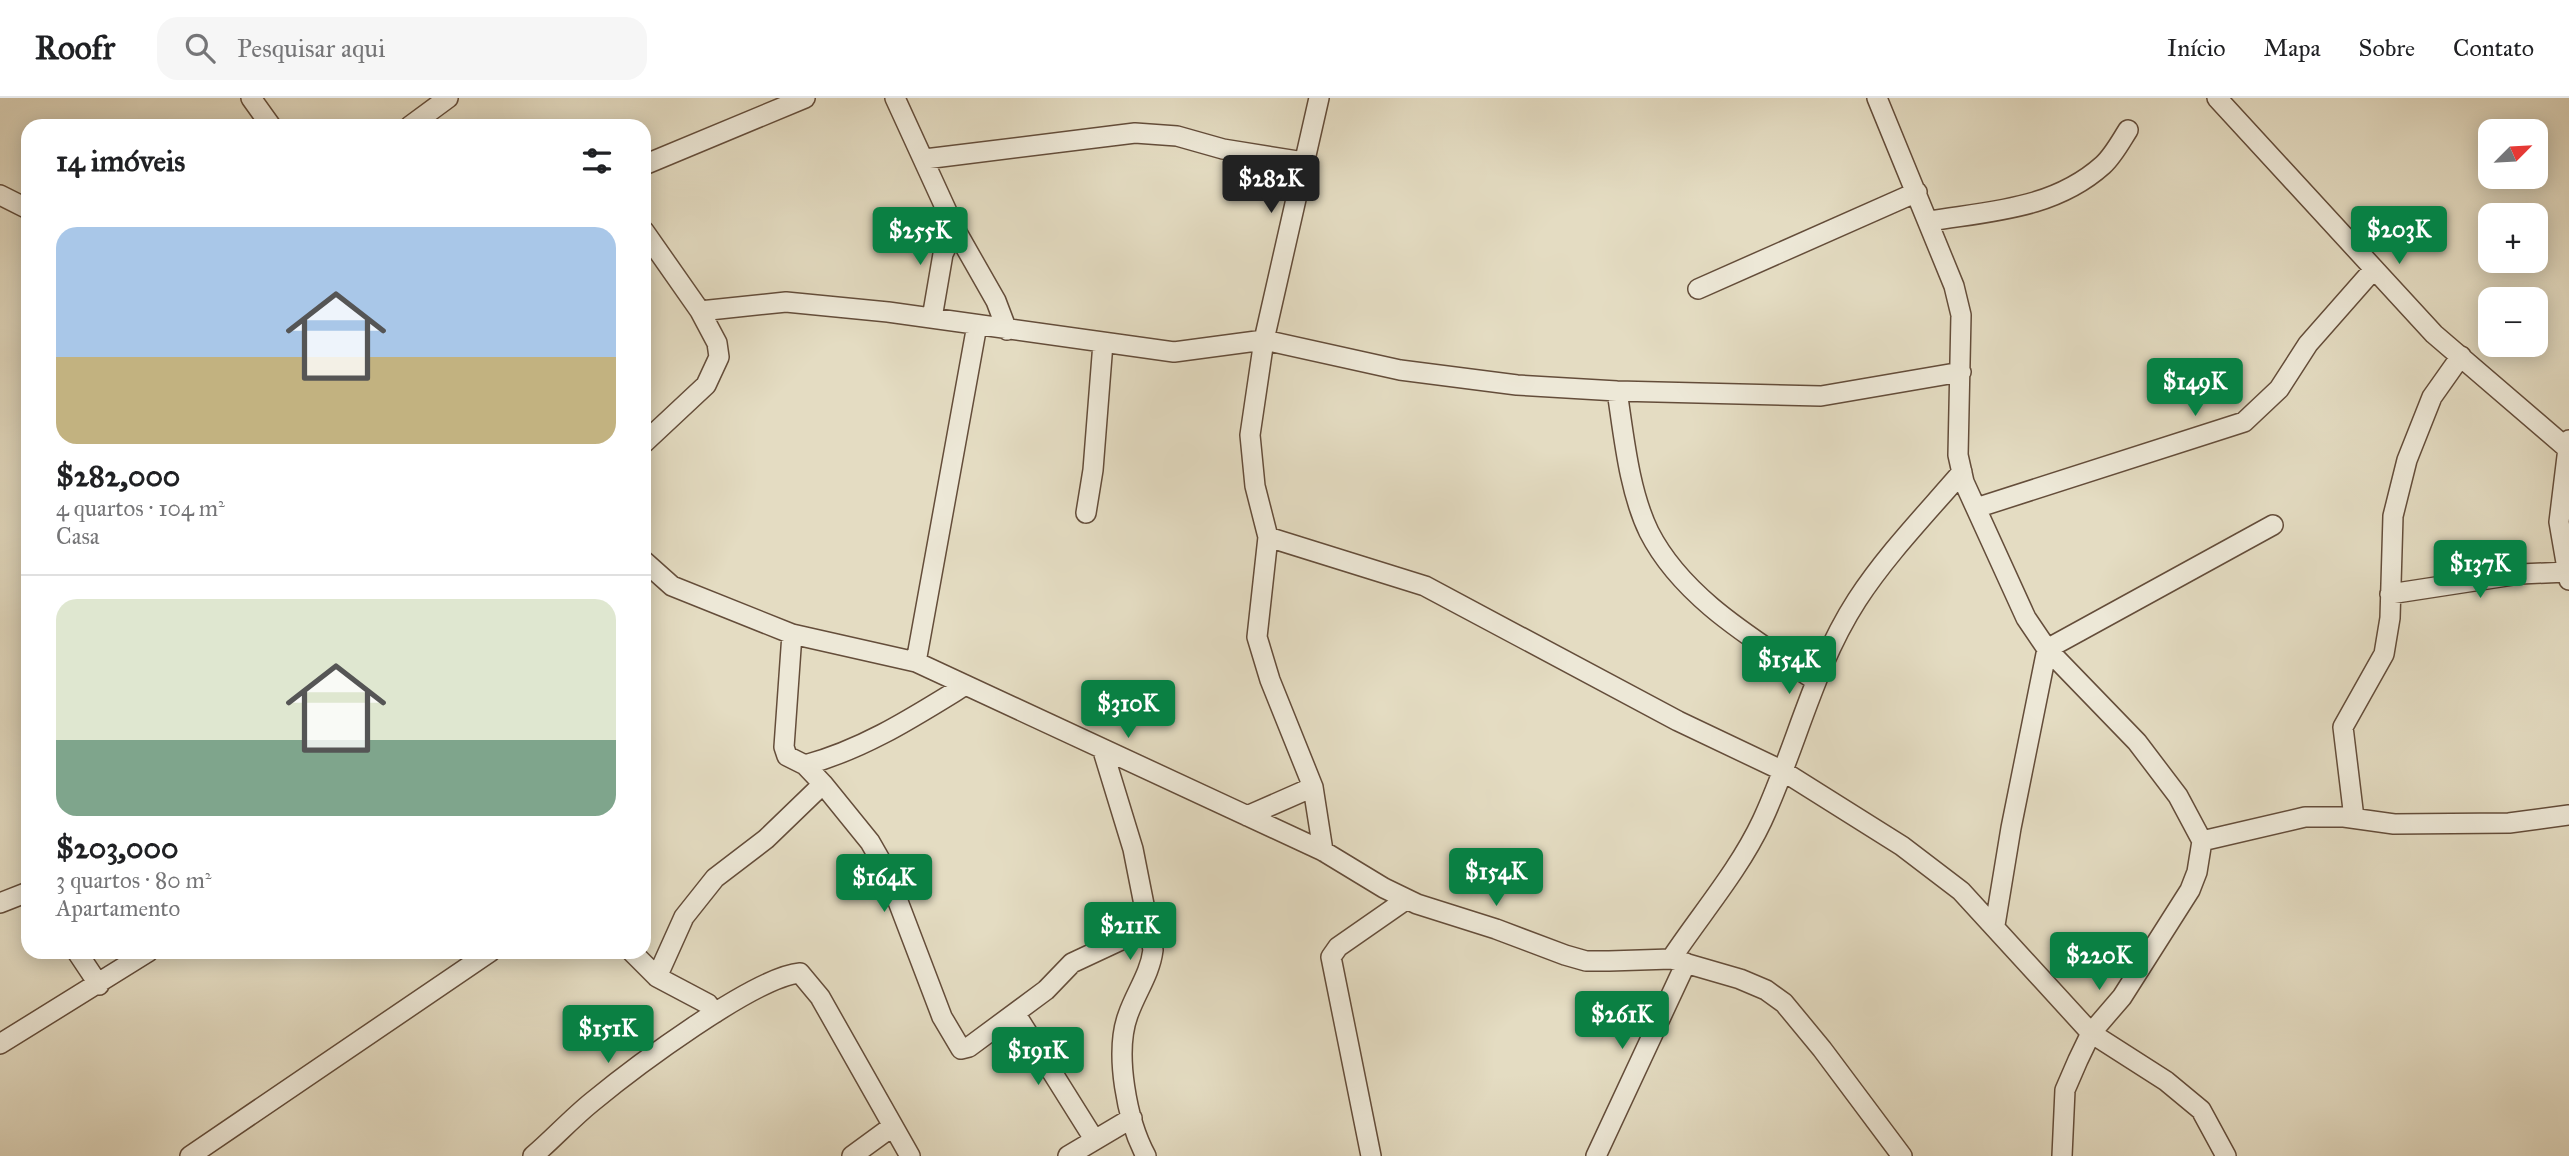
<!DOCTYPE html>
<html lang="pt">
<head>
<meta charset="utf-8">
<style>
	:root { --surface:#fff; --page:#f6f6f6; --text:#202124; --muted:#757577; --line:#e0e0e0; --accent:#0b8043 }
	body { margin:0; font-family:"IM FELL Great Primer",serif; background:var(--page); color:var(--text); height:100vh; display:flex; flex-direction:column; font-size:26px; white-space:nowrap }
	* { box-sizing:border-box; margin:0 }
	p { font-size:23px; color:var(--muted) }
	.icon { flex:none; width:38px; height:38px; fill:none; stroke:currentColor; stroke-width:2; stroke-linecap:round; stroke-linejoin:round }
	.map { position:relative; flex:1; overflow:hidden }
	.drawer { position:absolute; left:21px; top:21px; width:630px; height:840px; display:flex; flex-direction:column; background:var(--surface); border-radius:21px; box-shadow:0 4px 18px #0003 }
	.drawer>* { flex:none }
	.needle { width:46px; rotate:66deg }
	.controls { position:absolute; left:2478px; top:21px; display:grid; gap:14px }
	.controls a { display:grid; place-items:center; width:70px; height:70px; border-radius:14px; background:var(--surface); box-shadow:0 4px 18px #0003; font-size:35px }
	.price { position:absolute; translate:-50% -60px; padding:0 16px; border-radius:7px; background:var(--accent); color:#fff; font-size:23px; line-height:46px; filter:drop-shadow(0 2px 4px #0008) }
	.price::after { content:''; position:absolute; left:50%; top:42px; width:21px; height:16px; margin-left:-10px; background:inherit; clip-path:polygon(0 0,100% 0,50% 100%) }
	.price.on { background:#222; color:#fff }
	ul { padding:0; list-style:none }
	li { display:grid; align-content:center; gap:14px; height:371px; padding:0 35px }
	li+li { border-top:2px solid var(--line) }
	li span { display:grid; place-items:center; height:217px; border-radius:21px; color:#555 }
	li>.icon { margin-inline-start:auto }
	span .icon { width:126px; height:126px; fill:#fffc; stroke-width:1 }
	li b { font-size:30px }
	h2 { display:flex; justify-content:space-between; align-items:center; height:84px; padding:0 35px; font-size:30px }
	header { display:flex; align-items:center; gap:42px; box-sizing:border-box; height:98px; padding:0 35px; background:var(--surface); border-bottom:2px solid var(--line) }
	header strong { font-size:33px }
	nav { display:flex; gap:38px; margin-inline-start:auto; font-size:24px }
	.search { width:490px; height:63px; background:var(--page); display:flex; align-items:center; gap:18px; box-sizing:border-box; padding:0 24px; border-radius:21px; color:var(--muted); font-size:26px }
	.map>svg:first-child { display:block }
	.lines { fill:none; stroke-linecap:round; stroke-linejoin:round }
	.street-casing { stroke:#644d3a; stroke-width:22 }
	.street { stroke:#ede8d7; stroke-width:19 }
</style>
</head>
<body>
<header>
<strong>Roofr</strong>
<div class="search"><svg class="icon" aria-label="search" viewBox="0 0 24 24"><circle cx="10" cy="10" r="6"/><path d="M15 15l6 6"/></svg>Pesquisar aqui</div>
<nav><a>Início</a><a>Mapa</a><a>Sobre</a><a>Contato</a></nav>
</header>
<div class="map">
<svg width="2569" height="1058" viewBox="0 0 2569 1058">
	<rect width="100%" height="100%" fill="#e4dcc2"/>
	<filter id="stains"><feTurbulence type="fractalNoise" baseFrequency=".00286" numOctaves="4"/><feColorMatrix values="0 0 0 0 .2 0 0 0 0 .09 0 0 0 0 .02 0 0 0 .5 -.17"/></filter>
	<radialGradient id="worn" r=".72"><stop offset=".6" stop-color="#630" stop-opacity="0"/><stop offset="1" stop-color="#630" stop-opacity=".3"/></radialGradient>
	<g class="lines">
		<defs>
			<path id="street" d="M251,0L271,28
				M895,0L955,131L996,203L1007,232
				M1319,0L1264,242L1250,337L1255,388L1268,439L1257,539L1270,582L1313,689L1323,753
				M1877,0L1954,188L1961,217L1958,357L1964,384L2026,520L2047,551L2137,644L2178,698L2202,743L2197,774L2190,792L2122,899L2091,935L2078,962L2065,992L2062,1058
				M2217,0L2434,236L2569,352
				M410,28L448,0
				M925,61L1135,35L1177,38L1223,51L1304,64
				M644,67L805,0
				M0,97L28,111
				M1930,123C1991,113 2054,111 2103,67C2113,58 2121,43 2128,32
				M644,133L700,213L717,245L719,259L706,287L644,345
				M1698,191L1917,94
				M700,213L786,204L888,214L1174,254L1264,242L1400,272L1517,287L1617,293L1821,298L1961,274
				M932,220L943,156L955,131
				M1617,293C1624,339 1629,393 1649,434C1683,501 1757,543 1816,583
				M2569,342L2559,424L2569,482
				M1976,410L2244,324L2279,291L2308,246L2374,171
				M1086,415L1093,372L1103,245
				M1268,439L1425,488L1678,623L1781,672L1902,748L1961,793L2091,935L2166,983L2201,1012L2226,1058
				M644,463L672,488L792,536L916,564L1323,753L1384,790L1417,806L1496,831L1565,857L1586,863H1609L1671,861L1740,881L1766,892L1784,905L1822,951L1902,1058
				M2390,496L2520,476L2567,474
				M792,536L784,649L787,658L805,667L823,686L870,744L886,772L942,919L961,951L969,949L1046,892L1072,865L1149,829
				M916,564L977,227
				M1103,653L1133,751L1153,852C1150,876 1136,894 1128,917C1114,955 1127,1023 1146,1058
				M805,667C864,651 912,620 964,588
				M1247,718L1313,689
				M2354,720L2343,629L2384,556L2390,520L2393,418L2407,362L2432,299L2461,258
				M2202,743L2305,719H2344L2394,726L2509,725L2569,717
				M0,805L28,794
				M1995,827L2011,730L2047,551L2273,427
				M77,854L99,887
				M632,854L657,879L708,906L715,915
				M1671,861C1701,816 1739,772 1762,723C1796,650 1813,570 1857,502C1887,456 1926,416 1962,374
				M657,879L684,819L715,780L766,741L823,686
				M1015,915L1094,1041
				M0,946L148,854
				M190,1058L490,854
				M533,1058C553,1041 571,1021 592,1004C632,971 754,879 800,875L820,899L910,1058
				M852,1058L893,1028
				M1068,1058L1132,1020
				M1371,1058L1331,859L1338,849L1407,801
				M1596,1058L1686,865"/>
		</defs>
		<use href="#street" class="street-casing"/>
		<use href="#street" class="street"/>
	</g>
	<rect width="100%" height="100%" filter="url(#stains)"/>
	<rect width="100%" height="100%" fill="url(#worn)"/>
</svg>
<div class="controls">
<a><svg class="needle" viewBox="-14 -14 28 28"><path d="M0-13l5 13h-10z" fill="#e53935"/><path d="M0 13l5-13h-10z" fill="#757577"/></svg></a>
<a>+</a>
<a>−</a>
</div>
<b class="price on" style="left:1271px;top:117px">$282K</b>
<b class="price" style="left:2399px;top:168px">$203K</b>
<b class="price" style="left:920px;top:169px">$255K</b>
<b class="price" style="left:2195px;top:320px">$149K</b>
<b class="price" style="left:2480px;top:502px">$137K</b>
<b class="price" style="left:1789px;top:598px">$154K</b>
<b class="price" style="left:1128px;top:642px">$310K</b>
<b class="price" style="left:1496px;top:810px">$154K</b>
<b class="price" style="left:884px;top:816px">$164K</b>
<b class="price" style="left:1130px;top:864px">$211K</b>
<b class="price" style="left:2099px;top:894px">$220K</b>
<b class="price" style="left:1622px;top:953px">$261K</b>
<b class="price" style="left:608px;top:967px">$151K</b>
<b class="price" style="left:1038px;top:989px">$191K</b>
<section class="drawer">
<h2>14 imóveis<svg class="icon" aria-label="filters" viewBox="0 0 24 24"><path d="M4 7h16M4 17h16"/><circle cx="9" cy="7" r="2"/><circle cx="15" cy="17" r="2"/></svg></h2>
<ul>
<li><span style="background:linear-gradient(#a9c7e8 60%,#c2b280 0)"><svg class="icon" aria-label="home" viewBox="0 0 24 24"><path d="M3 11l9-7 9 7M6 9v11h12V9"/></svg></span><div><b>$282,000</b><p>4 quartos · 104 m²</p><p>Casa</p></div></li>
<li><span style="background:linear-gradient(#dfe7d0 65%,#7fa58c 0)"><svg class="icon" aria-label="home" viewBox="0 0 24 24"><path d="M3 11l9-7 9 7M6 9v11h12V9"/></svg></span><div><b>$203,000</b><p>3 quartos · 80 m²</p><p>Apartamento</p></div></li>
</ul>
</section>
</div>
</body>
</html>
